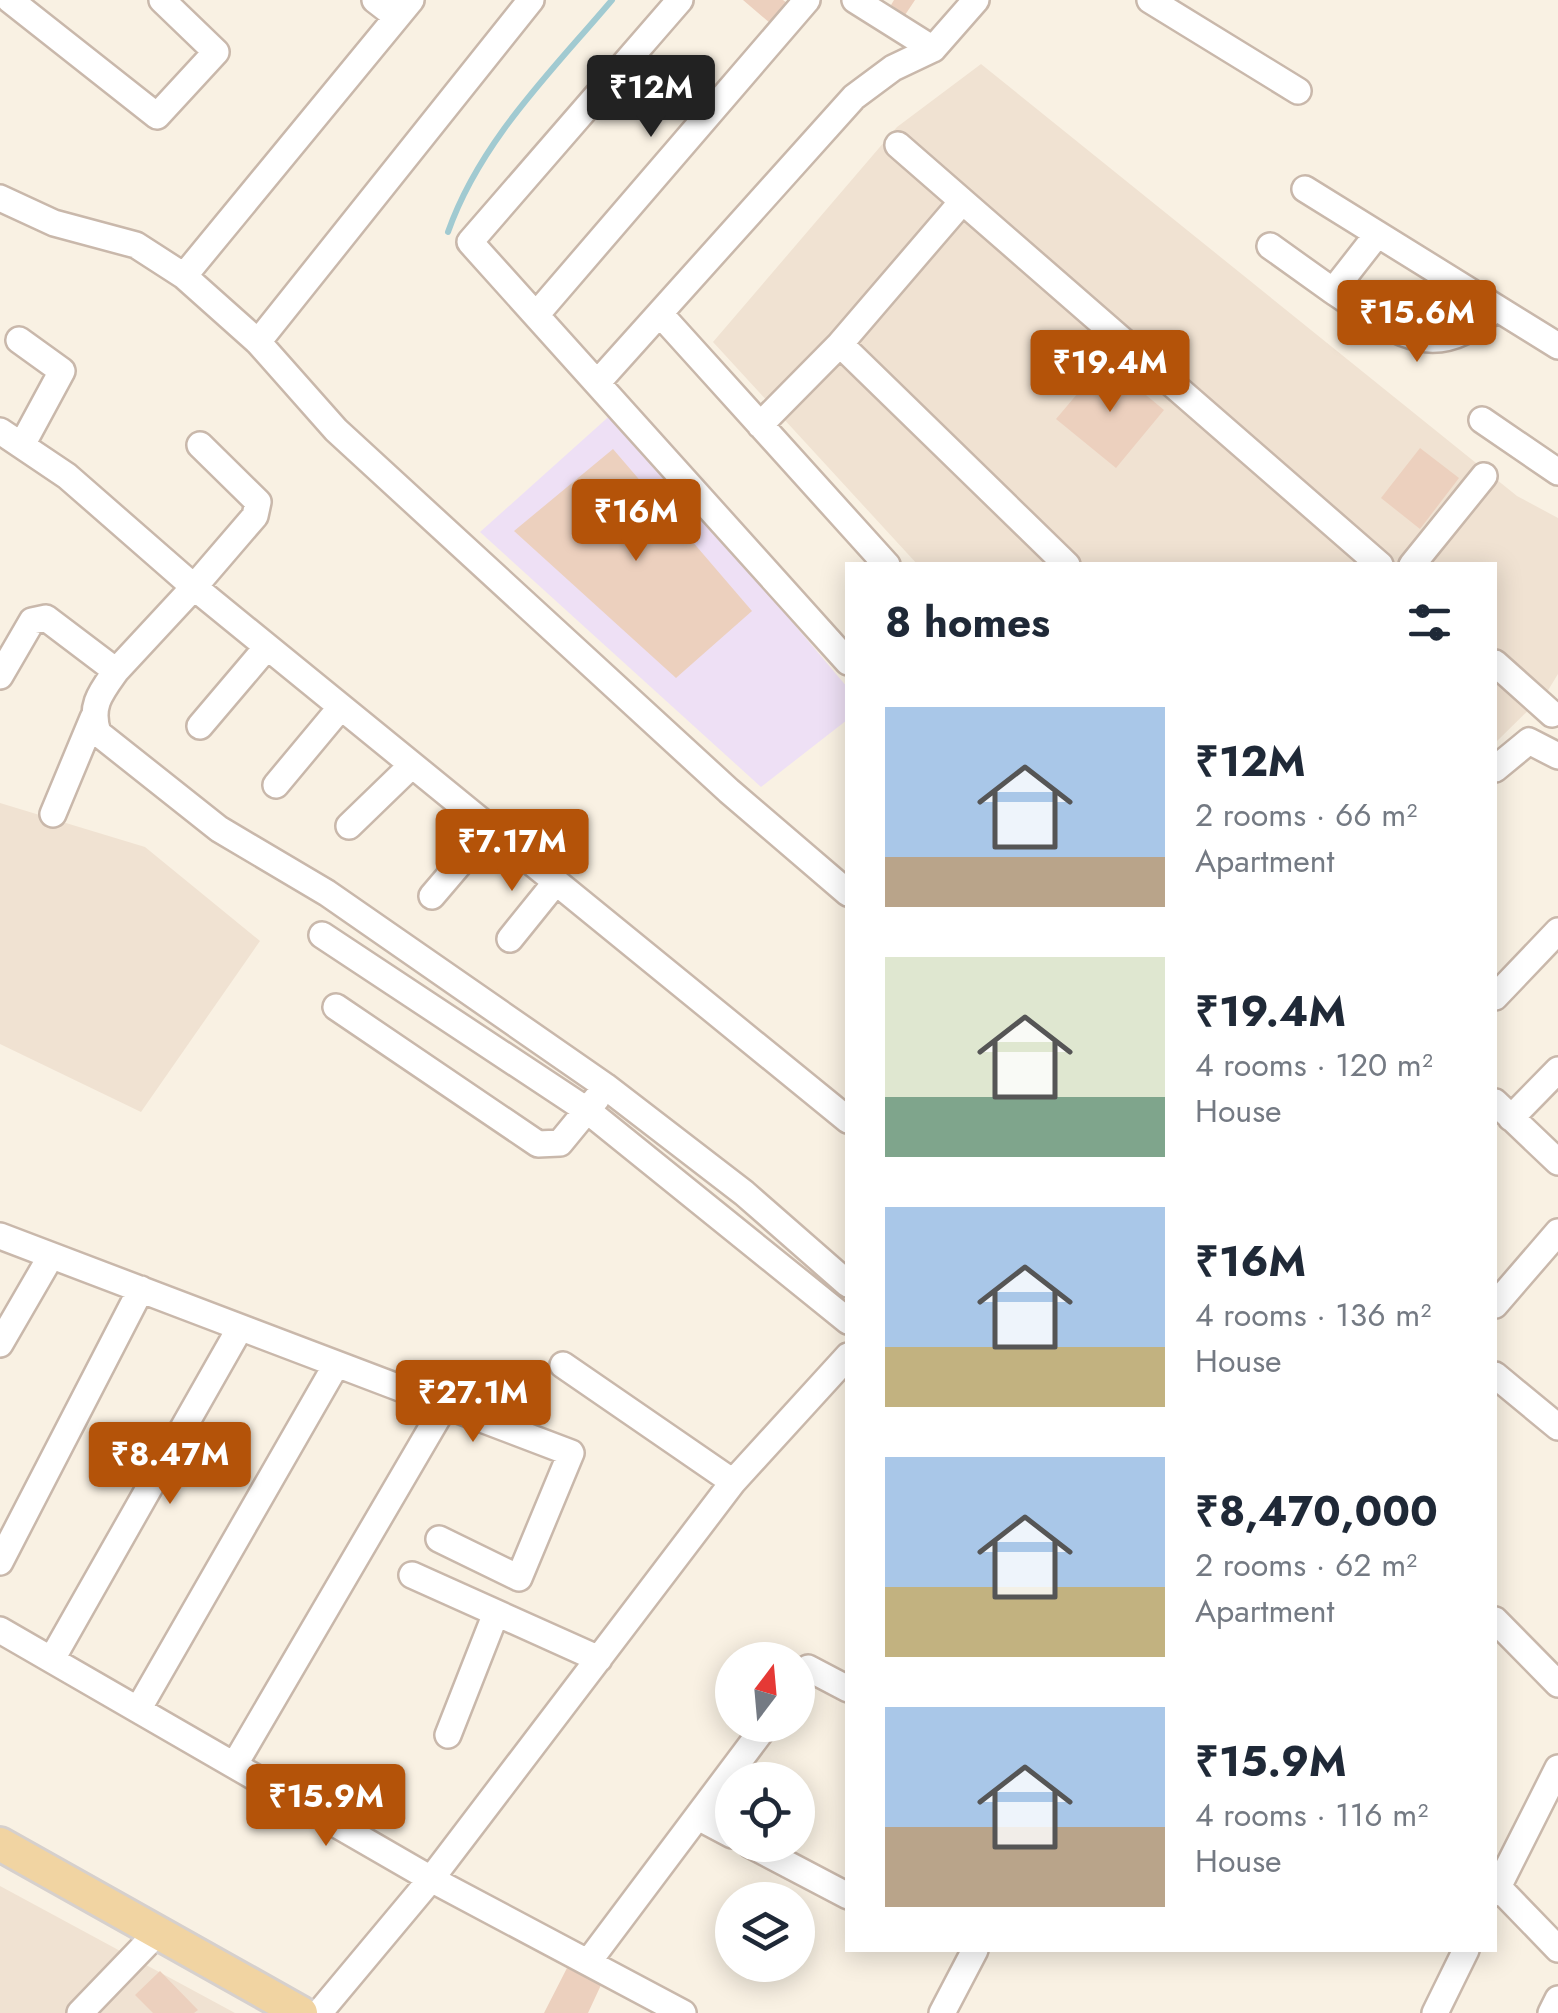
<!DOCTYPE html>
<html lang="en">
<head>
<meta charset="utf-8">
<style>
	:root { --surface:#fff; --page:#f2f2f3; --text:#1f2937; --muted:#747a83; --accent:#b45309 }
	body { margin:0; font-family:Jost,sans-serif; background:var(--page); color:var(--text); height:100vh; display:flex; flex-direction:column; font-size:38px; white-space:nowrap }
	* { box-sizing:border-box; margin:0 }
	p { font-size:32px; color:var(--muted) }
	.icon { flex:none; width:55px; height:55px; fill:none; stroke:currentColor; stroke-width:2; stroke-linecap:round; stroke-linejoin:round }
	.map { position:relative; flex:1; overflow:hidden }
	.details { position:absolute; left:845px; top:562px; width:652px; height:1390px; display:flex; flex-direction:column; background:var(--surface); border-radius:0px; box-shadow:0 5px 25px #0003 }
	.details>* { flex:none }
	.needle { width:65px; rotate:16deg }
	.fabs { position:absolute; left:715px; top:1642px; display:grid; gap:20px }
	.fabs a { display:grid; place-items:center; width:100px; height:100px; border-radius:50%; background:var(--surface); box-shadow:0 5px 25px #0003; font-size:50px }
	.price { position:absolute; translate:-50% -85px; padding:0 22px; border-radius:10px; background:var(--accent); color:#fff; font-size:32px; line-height:65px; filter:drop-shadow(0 2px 5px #0008) }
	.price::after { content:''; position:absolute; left:50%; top:60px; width:30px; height:22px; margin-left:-15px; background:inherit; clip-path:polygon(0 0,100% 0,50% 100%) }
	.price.selected { background:#222; color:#fff }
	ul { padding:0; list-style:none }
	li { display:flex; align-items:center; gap:30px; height:250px; padding:0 40px }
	li span { display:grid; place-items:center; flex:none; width:280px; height:200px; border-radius:0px; color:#555 }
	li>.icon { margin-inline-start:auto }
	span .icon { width:120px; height:120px; fill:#fffc; stroke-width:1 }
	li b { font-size:42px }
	h2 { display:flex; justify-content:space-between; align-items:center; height:120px; padding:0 40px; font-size:42px }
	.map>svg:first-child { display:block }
	.residential { fill:#f0e2d2 }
	.education { fill:#eee0f5 }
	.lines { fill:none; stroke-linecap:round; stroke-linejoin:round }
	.stream { stroke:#a1cad1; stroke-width:6 }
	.building { fill:#ecd0be }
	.minor-casing { stroke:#c9b8ab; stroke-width:30 }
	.major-casing { stroke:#d6d0cd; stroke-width:38 }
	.minor { stroke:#fff; stroke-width:25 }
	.major { stroke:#f1d4a2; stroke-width:32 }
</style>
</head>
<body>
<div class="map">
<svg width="1558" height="2013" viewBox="0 0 1558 2013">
	<rect width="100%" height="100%" fill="#f9f1e3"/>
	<path class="residential" d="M981,64L1517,496L1558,518V674L1547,692L1495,743V565H918L713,342L897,127Z
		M0,803L145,847L260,941L141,1112L0,1044Z
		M0,1886L235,2013H0Z"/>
	<path class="education" d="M615,411L847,687V720L761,787L480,532Z"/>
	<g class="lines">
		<path class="stream" d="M448,232C480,141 551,72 612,0"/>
	</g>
	<path class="building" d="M743,0H783L787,3L770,23Z
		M894,0H915L905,15L891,5Z
		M1105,361L1164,410L1116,468L1056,419Z
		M1420,448L1459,478L1420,529L1381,498Z
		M613,449L752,611L676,678L514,531Z
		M567,1968L601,1985L588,2013H544Z
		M160,1971L198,2010L194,2013H153L135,1995Z"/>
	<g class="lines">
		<defs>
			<path id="minor" d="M10,0L157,116L216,52L162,0
				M375,0L397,17
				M680,0L470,242L848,662
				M855,0L933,49
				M1150,0L1298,91
				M898,145L1380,565
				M1305,189L1558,346
				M0,198L54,223L136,245L184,276L258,342L336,430L729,791L848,893
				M1270,246L1333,291L1376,236
				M184,276L411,0
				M1333,291C1392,330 1436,368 1495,308
				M536,315L807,0
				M661,315L887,565
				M19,340L62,371L22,445
				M258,342L531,0
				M840,344L1067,565
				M598,382L854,97L893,68L933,49L976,0
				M1482,420L1558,472
				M760,425L840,344L961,203
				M0,431L67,476L194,587L116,671
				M200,445L258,502L255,516L194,587L848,1120
				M1412,565L1484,476
				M1495,663L1552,714
				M0,676L32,621L46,618L116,671C101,692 89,706 98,733L219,829L327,893L605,1086L744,1193L848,1284
				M200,726L267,647
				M1495,769L1529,741L1558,756
				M276,785L341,707
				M53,814L93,718
				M349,826L412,765
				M432,896L490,828
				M322,935L588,1111L848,1321
				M510,939L556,882
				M1495,997L1558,931
				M336,1007L538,1144L560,1143L597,1098
				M1495,1102L1558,1162
				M1511,1118L1558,1070
				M0,1236L571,1453L519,1578L439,1539
				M1495,1305L1558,1232
				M0,1344L51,1256
				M563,1365L733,1482
				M1495,1375L1558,1427
				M0,1562L141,1289
				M412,1575L599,1659
				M1495,1620L1558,1684
				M0,1630L431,1879L683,2013
				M52,1659L240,1328
				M798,1683L808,1668L848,1689
				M139,1708L336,1365
				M448,1735L496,1613
				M235,1764L445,1405
				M698,1817L732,1835
				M751,1845L848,1896
				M1498,1887L1558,1949
				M1495,1893L1558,1768
				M589,1961L766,1725
				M80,2013L157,1933
				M319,2013L431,1879L733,1482L848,1356
				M942,2013L975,1950
				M1435,2013L1466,1950
				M1551,2013L1558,1999"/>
			<path id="major" d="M0,1844L301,2013"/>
		</defs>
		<use href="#minor" class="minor-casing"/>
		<use href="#major" class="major-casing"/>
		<use href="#minor" class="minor"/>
		<use href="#major" class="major"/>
	</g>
</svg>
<div class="fabs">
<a><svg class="needle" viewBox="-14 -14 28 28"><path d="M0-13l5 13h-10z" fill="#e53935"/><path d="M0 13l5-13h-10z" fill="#747a83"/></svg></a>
<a><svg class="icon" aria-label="locate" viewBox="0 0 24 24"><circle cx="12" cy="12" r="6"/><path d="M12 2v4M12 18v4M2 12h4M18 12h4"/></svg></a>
<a><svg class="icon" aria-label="layers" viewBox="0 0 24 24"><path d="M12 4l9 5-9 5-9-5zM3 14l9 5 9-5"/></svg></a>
</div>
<b class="price selected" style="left:651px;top:140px">₹12M</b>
<b class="price" style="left:1417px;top:365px">₹15.6M</b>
<b class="price" style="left:1110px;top:415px">₹19.4M</b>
<b class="price" style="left:636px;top:564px">₹16M</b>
<b class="price" style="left:512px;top:894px">₹7.17M</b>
<b class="price" style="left:473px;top:1445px">₹27.1M</b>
<b class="price" style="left:170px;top:1507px">₹8.47M</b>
<b class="price" style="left:326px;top:1849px">₹15.9M</b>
<section class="details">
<h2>8 homes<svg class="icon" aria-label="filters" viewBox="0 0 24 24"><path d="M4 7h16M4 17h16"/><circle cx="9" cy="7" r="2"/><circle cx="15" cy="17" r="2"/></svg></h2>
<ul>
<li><span style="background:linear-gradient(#a9c7e8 75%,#b9a48a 0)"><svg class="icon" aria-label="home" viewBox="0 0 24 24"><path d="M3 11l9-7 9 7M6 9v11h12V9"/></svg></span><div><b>₹12M</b><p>2 rooms · 66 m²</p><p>Apartment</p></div></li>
<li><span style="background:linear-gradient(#dfe7d0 70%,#7fa58c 0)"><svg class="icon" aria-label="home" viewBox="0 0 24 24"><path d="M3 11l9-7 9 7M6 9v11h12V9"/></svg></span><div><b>₹19.4M</b><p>4 rooms · 120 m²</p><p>House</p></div></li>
<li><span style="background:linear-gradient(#a9c7e8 70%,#c2b280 0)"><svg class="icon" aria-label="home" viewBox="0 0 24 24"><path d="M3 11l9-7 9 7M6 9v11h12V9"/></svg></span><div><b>₹16M</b><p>4 rooms · 136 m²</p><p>House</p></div></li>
<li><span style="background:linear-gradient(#a9c7e8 65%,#c2b280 0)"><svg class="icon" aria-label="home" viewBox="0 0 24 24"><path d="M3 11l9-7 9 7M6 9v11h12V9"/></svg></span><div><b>₹8,470,000</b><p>2 rooms · 62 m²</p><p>Apartment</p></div></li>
<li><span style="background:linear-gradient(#a9c7e8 60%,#b9a48a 0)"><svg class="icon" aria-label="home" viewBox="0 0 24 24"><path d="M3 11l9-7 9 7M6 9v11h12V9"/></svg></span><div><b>₹15.9M</b><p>4 rooms · 116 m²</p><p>House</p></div></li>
</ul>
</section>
</div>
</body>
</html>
